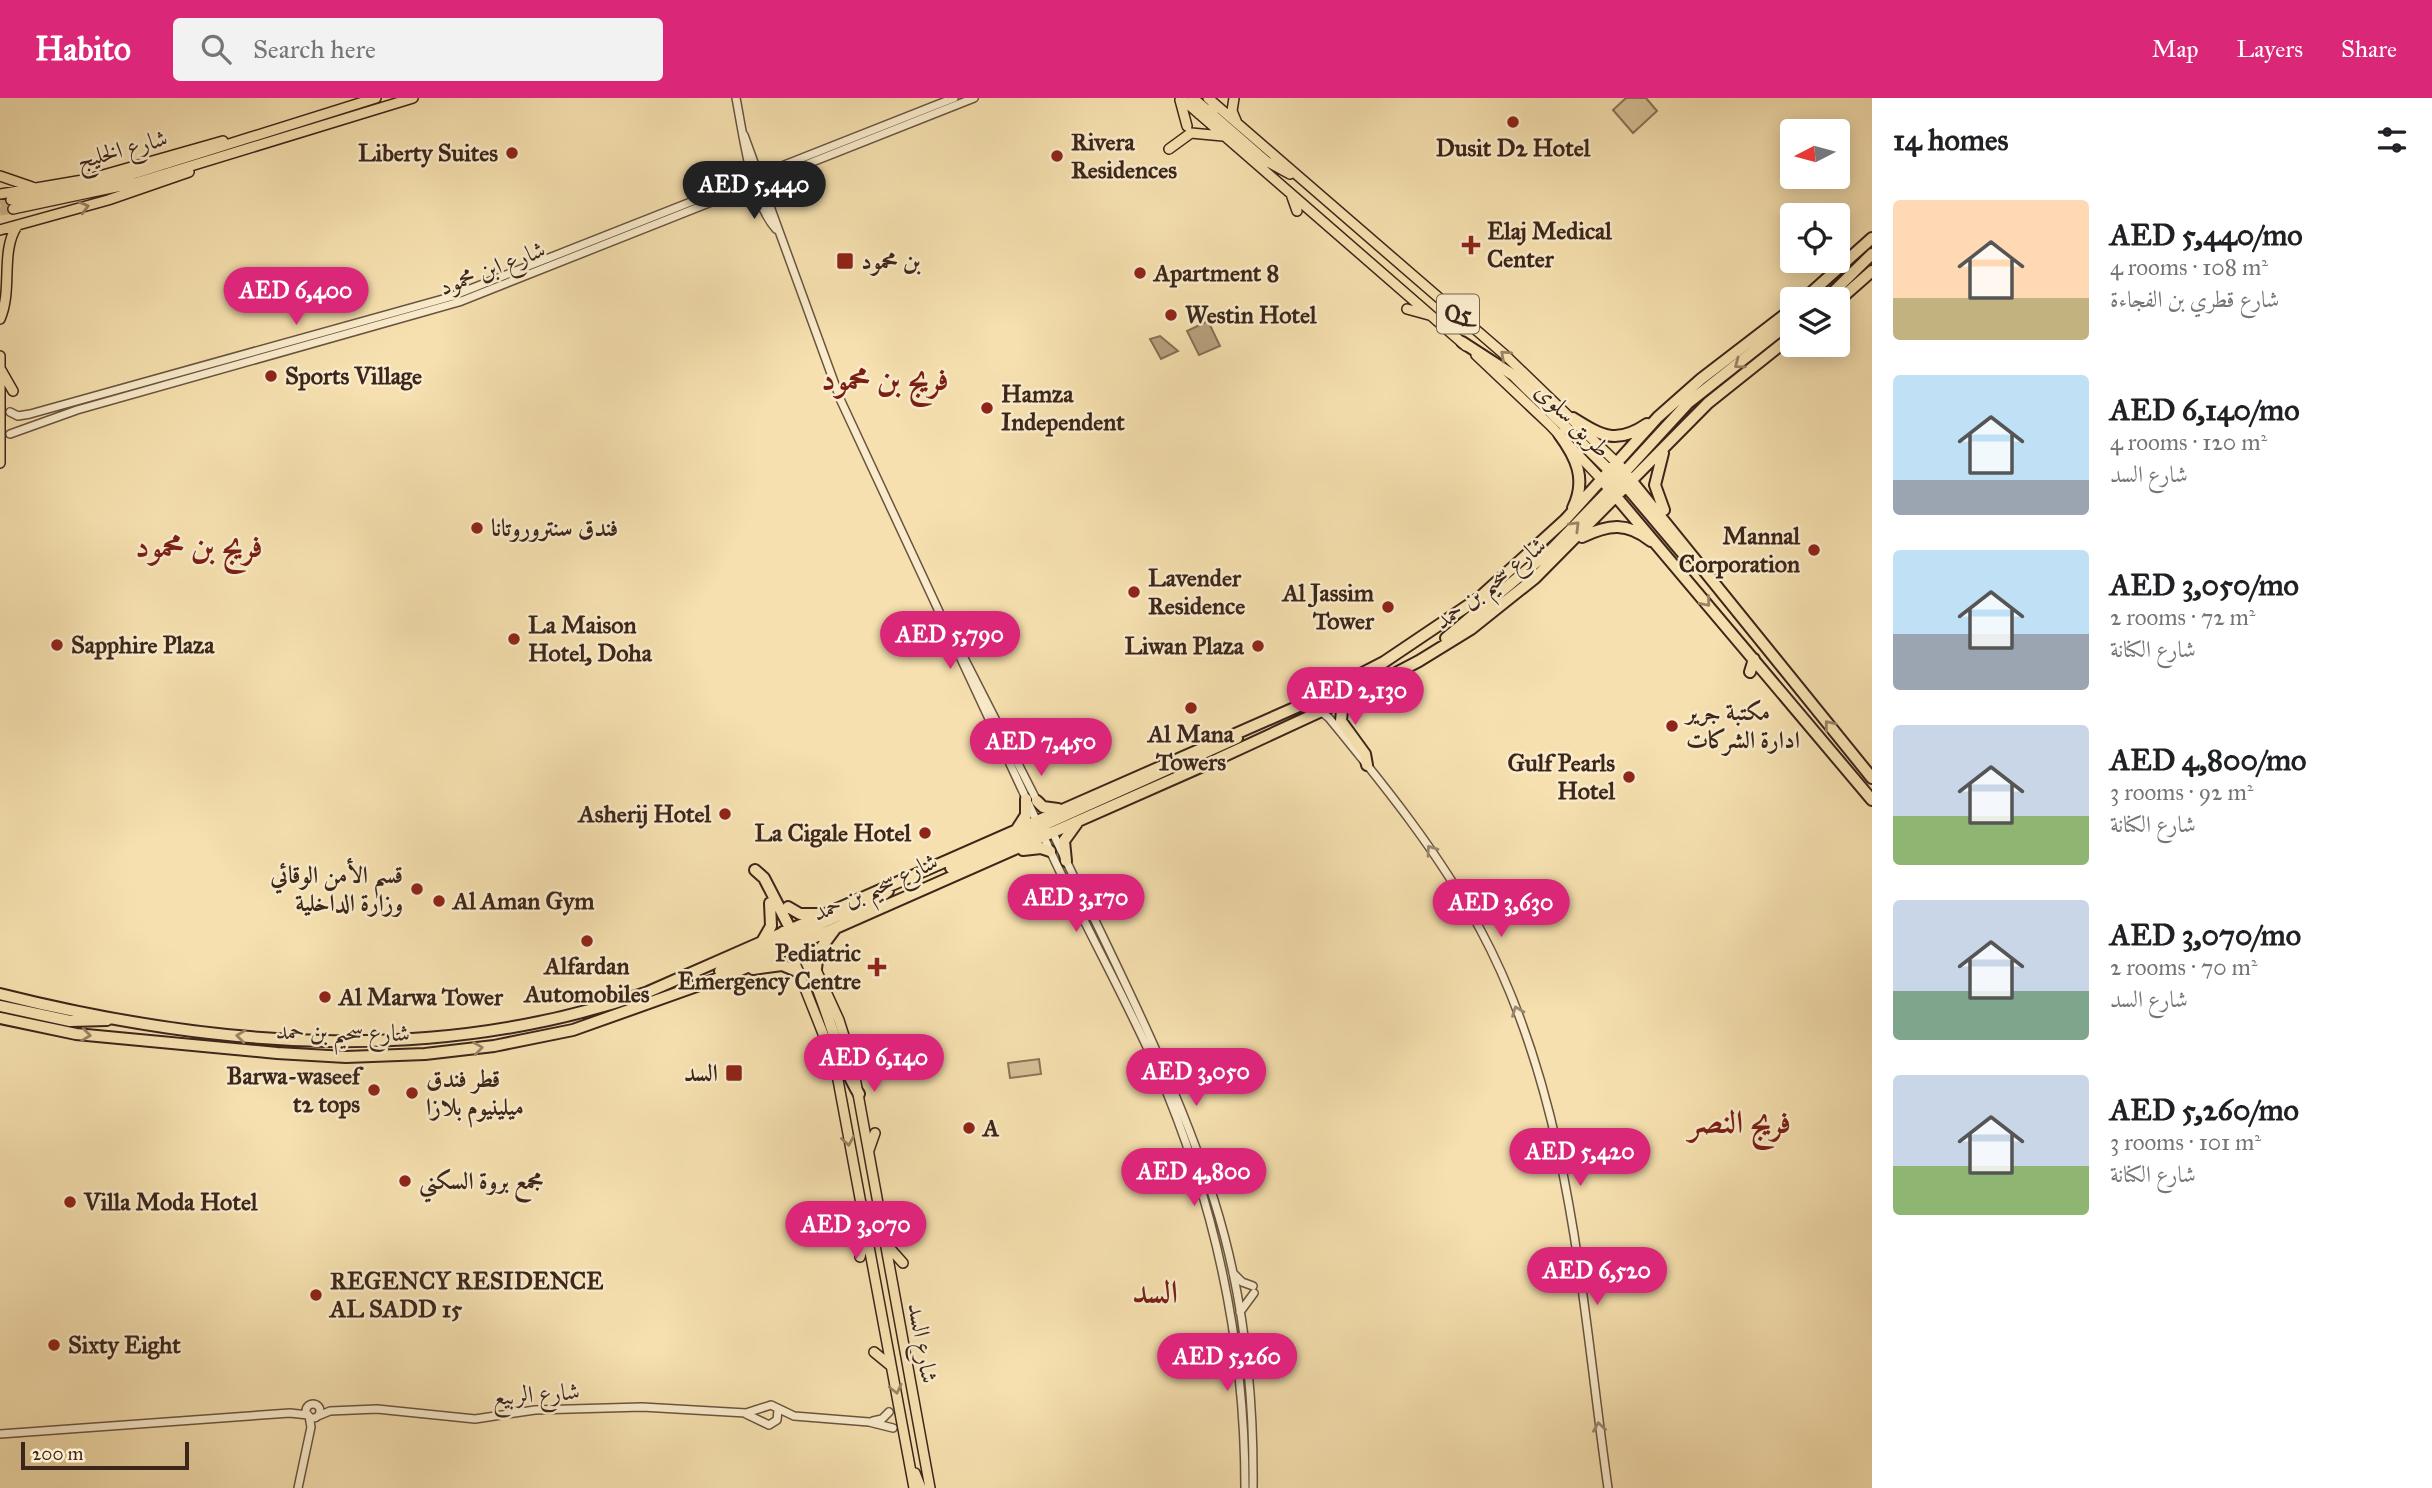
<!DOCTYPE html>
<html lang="en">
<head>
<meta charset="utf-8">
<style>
	:root { --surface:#fff; --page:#f2f2f2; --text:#202124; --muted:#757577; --accent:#db2777 }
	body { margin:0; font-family:"IM FELL Great Primer",Amiri,serif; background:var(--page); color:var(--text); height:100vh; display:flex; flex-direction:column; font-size:26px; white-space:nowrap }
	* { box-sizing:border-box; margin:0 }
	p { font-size:23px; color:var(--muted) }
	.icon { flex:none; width:38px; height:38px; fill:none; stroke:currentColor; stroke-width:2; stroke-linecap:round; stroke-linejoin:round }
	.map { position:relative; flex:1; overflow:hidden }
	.sheet { display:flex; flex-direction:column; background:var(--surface); width:560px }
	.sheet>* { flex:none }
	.needle { width:46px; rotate:264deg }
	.controls { position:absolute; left:1780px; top:21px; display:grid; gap:14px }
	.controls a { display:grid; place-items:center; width:70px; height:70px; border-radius:7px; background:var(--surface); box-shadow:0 4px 18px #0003; font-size:35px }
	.scale { position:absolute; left:21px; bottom:18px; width:168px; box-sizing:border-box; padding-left:7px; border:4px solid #3c261b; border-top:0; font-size:19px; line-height:24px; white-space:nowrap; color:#3c261b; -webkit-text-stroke:5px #f9ebcb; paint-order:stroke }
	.price { position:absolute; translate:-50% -60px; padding:0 16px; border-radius:24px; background:var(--accent); color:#fff; font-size:23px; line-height:46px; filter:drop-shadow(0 2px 4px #0008) }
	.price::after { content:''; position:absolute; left:50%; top:42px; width:21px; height:16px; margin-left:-10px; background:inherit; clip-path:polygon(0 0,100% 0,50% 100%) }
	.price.current { background:#222; color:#fff }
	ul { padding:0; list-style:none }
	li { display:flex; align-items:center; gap:21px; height:175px; padding:0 21px }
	li span { display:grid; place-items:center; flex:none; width:196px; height:140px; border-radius:7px; color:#555 }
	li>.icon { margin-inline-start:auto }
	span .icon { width:84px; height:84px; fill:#fffc; stroke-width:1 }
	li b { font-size:30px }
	h2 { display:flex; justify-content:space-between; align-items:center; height:84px; padding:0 21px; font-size:30px }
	header { display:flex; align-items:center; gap:42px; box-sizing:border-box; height:98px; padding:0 35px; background:var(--accent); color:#fff }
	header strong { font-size:33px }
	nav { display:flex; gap:38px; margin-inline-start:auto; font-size:24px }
	.search { width:490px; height:63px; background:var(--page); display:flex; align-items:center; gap:18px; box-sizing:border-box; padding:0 24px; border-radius:7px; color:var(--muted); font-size:26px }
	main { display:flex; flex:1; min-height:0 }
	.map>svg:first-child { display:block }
	.green { fill:#d6c096; stroke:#897358; stroke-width:2 }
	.water { fill:#b7a17d; stroke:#867056; stroke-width:2 }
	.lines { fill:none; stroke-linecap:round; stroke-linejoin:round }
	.major-tunnel { stroke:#d1bb91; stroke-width:9; stroke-dasharray:9 4.5; stroke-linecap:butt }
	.minor-casing { stroke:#6a5440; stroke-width:10 }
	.major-casing { stroke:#3c261b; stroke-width:12 }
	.highway-casing { stroke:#3c261b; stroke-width:14 }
	.minor { stroke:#f9ebcb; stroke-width:7 }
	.major { stroke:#f6e0af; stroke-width:9 }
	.highway { stroke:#f6e0af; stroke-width:10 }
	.oneway { stroke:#998365 }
	.oneway2 { stroke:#9a8873 }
	.poi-dot { fill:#8f2418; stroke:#f9ebcb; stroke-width:2.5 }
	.labels { text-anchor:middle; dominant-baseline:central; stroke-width:5; stroke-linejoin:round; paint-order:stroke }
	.shield { fill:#f9ebcb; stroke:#756150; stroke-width:2 }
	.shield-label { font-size:23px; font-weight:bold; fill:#3c261b }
	.poi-label { font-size:24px; font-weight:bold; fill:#3c261b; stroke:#f9ebcb; text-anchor:start }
	.street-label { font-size:24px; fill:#3c261b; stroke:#f9ebcb }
	.district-label { font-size:32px; font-weight:bold; fill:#7a1f14; stroke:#f9ebcb }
</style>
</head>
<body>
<header>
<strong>Habito</strong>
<div class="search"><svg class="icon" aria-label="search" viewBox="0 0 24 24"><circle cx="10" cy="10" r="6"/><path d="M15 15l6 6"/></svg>Search here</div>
<nav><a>Map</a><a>Layers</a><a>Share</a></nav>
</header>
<main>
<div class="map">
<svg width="1872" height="1390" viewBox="0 0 1872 1390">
	<rect width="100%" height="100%" fill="#f6e0af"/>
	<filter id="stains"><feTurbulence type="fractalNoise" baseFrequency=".00286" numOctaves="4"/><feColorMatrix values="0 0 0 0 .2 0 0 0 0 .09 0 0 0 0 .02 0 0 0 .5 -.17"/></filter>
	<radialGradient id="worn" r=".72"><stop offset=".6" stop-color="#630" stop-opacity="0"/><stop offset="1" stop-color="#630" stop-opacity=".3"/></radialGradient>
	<path class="green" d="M1626,0H1646L1657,13L1633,35L1613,12Z
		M1039,961L1041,976L1010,980L1008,965Z"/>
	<path class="water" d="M1208,223L1220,248L1199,257L1187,233Z
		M1160,238L1178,253L1161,261L1150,241Z"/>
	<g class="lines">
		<path class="major-tunnel" d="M0,105L11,102
			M0,113L13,111"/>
		<defs>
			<path id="minor" d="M736,0C743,35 751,104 776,131
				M744,37L841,303L1038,726
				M10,314L18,318L30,316L450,199L954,0
				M10,336L77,312L459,204L974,0
				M960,552L1039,707
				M1302,608L1318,611L1329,620C1384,687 1439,755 1480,831C1572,1002 1581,1201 1608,1390
				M1052,733C1109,854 1173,974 1214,1102C1243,1194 1254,1293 1253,1390
				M1043,737C1078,816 1122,892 1157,971C1215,1105 1245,1244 1245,1390
				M1233,1175L1242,1184L1253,1188
				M1240,1214L1254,1195
				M306 1313a7 7 0 1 1 14 0a7 7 0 1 1-14 0Z
				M746,1316L769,1327L777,1322L778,1312
				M318,1318L330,1313L377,1311L475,1321L535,1312L642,1309L746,1315L771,1307L794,1318L869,1324L893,1330
				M873,1323L882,1321L889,1314
				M0,1336L290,1315L308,1317
				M298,1390L311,1329L309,1318"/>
			<path id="major" d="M1181,0L1466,248
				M1193,0L1206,11L1214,12
				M1208,0L1505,257L1617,365
				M1234,0L1232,13L1237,25
				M1180,2L1187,28
				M1199,16H1212L1266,63L1290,76
				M1169,51L1191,35L1223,38
				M0,78L32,89
				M0,96L89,81L223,43
				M1291,96L1297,113
				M11,102L127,78L376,0
				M13,111L135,85L413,0
				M0,132L108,102L189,74
				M1407,211L1429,217
				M0,221C13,191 0,154 17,128
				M1476,257L1550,327L1602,382
				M0,258V365
				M1,272L13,293
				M801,839L839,922L852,963L930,1390
				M787,845L835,966L914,1390
				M869,1052L875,1035
				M886,1146L903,1165
				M860,1159L865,1140
				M874,1254L891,1268
				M915,1375L921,1390"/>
			<path id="highway" d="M1804,201L1872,140
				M1826,201L1872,156
				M1838,203L1872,173
				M1462,244L1513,277L1615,378
				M1573,320C1602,338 1616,347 1647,326
				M1559,336C1576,359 1587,381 1573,410
				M1663,355L1655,387L1664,412
				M1617,365L1872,680
				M1621,378L1688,305L1792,223
				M1602,382L1872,702
				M1602,382L1613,380L1625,387L1685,458
				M1582,439C1609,426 1627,424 1651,443
				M1446,540L1552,451L1615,386
				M1750,574L1754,561
				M1352,602L1342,612L1341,623L1365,656L1367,667
				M1037,703L1043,709L1058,711
				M1017,731L1026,717V701
				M1043,738L1046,726L1237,640
				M1023,752L1041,750L1050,753
				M1066,763L1064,743L1077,725
				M951,770L1040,731L1045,723
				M755,772L764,780L793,836
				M788,809L800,816H818
				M783,834C819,859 833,957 859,996
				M763,842L771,828L770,805
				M791,848C808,822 862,814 888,793
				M753,871L782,867L799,874
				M816,871L818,854L835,831
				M720,873L787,843L793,837
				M0,896C215,950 436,968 648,894L1299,608L1384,564L1479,500L1565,422L1658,319L1701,281L1792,211
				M0,908L70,923L107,922
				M0,920L76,936L277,955L346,959L425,956L494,948L573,932L736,874L1196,671L1341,604L1419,563L1471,531L1535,480L1708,305L1792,238"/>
		</defs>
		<use href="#minor" class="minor-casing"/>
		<use href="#major" class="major-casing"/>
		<use href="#highway" class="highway-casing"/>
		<use href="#minor" class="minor"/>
		<use href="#major" class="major"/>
		<use href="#highway" class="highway"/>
	</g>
	<defs><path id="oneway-chevron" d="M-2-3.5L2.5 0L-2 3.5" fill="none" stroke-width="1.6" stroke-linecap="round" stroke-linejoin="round" transform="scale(1.75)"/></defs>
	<g class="oneway">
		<use href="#oneway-chevron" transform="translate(84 109) rotate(-15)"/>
		<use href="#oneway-chevron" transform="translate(1505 257) rotate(-138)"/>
		<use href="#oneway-chevron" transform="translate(1739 266) rotate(143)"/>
		<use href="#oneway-chevron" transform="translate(1575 428) rotate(-45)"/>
		<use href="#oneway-chevron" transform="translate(1706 504) rotate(50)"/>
		<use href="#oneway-chevron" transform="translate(1829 627) rotate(-129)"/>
		<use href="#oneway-chevron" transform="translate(86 937) rotate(7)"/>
		<use href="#oneway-chevron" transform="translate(241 938) rotate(-173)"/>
		<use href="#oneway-chevron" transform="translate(478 950) rotate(-8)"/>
		<use href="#oneway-chevron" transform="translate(848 1043) rotate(81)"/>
		<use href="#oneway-chevron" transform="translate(896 1291) rotate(77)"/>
	</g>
	<g class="oneway2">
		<use href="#oneway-chevron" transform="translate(1431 752) rotate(-125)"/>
		<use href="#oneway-chevron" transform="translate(1517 913) rotate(-111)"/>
		<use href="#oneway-chevron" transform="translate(1599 1329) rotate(-98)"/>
	</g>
	<g class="poi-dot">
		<circle cx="1513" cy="24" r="7"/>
		<circle cx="512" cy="55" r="7"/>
		<circle cx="1057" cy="58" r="7"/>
		<path d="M1467.5 136.5h7v7h7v7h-7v7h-7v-7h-7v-7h7z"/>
		<rect x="836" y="154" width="18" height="18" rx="3.5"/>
		<circle cx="1140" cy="175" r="7"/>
		<circle cx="1171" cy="217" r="7"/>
		<circle cx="271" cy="278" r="7"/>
		<circle cx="987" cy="310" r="7"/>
		<circle cx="477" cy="430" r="7"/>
		<circle cx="1814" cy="452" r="7"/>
		<circle cx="1134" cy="494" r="7"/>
		<circle cx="1388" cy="509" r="7"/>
		<circle cx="514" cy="541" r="7"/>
		<circle cx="57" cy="547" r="7"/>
		<circle cx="1258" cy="548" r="7"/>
		<circle cx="1191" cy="610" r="7"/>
		<circle cx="1672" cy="628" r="7"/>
		<circle cx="1629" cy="679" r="7"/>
		<circle cx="725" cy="716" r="7"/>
		<circle cx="925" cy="735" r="7"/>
		<circle cx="417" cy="791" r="7"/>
		<circle cx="439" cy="803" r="7"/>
		<circle cx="587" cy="843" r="7"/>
		<path d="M873.5 858.5h7v7h7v7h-7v7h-7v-7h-7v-7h7z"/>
		<circle cx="325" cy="899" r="7"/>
		<rect x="725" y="966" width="18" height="18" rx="3.5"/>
		<circle cx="374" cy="992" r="7"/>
		<circle cx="412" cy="995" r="7"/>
		<circle cx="969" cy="1030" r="7"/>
		<circle cx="405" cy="1083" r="7"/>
		<circle cx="70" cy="1104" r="7"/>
		<circle cx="316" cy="1197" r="7"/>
		<circle cx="54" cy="1247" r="7"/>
	</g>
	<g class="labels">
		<rect class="shield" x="1437" y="196.5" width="42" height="39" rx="5"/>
		<g class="shield-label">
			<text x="1458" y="216">Q5</text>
		</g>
		<g class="poi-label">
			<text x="1071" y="44">Rivera<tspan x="1071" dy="28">Residences</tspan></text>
			<text x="1513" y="50" text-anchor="middle">Dusit D2 Hotel</text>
			<text x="498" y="55" text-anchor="end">Liberty Suites</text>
			<text x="1487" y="133">Elaj Medical<tspan x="1487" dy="28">Center</tspan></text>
			<text x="861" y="163">بن محمود</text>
			<text x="1154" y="175">Apartment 8</text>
			<text x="1185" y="217">Westin Hotel</text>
			<text x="285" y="278">Sports Village</text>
			<text x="1001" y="296">Hamza<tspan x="1001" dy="28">Independent</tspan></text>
			<text x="491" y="430">فندق سنتروروتانا</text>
			<text x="1800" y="438" text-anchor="end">Mannal<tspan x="1800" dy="28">Corporation</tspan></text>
			<text x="1148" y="480">Lavender<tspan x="1148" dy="28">Residence</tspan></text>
			<text x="1374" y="495" text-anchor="end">Al Jassim<tspan x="1374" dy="28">Tower</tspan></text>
			<text x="528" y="527">La Maison<tspan x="528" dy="28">Hotel, Doha</tspan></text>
			<text x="71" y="547">Sapphire Plaza</text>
			<text x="1244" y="548" text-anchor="end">Liwan Plaza</text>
			<text x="1686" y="614">مكتبة جرير<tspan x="1686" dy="28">ادارة الشركات</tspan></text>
			<text x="1191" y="636" text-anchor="middle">Al Mana<tspan x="1191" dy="28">Towers</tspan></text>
			<text x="1615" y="665" text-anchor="end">Gulf Pearls<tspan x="1615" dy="28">Hotel</tspan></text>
			<text x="711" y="716" text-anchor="end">Asherij Hotel</text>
			<text x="911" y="735" text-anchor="end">La Cigale Hotel</text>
			<text x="403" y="777" text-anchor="end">قسم الأمن الوقائي<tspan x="403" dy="28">وزارة الداخلية</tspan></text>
			<text x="453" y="803">Al Aman Gym</text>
			<text x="861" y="855" text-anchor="end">Pediatric<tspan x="861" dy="28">Emergency Centre</tspan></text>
			<text x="587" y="868" text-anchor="middle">Alfardan<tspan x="587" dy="28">Automobiles</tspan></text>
			<text x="339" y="899">Al Marwa Tower</text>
			<text x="718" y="975" text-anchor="end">السد</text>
			<text x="360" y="978" text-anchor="end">Barwa-waseef<tspan x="360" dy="28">t2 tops</tspan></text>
			<text x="426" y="981">قطر فندق<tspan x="426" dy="28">ميلينيوم بلازا</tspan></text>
			<text x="983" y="1030">A</text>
			<text x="419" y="1083">مجمع بروة السكني</text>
			<text x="84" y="1104">Villa Moda Hotel</text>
			<text x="330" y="1183">REGENCY RESIDENCE<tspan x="330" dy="28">AL SADD 15</tspan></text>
			<text x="68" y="1247">Sixty Eight</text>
		</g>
		<g class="street-label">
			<text transform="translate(122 51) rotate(-15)">شارع الخليج</text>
			<text transform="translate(492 170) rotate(-21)">شارع ابن محمود</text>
			<text transform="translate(1573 322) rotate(45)">طريق سلوى</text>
			<text transform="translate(1490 485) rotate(-38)">شارع سحيم بن حمد</text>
			<text transform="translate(875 789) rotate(-24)">شارع سحيم بن حمد</text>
			<text transform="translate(343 934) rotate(1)">شارع سحيم بن حمد</text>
			<text transform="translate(923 1245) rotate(80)">شارع السد</text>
			<text transform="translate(536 1296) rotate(-4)">شارع الربيع</text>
		</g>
		<g class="district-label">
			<text x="885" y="281">فريج بن محمود</text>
			<text x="199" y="448">فريج بن محمود</text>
			<text x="1740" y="1024">فريج النصر</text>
			<text x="1155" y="1194">السد</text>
		</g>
	</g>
	<rect width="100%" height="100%" filter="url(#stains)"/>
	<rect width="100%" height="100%" fill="url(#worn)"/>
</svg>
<div class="controls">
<a><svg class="needle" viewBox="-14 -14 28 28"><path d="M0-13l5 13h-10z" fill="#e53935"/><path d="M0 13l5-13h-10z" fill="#757577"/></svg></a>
<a><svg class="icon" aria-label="locate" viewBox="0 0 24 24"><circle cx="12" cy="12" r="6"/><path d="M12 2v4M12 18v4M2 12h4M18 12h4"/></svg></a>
<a><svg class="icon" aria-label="layers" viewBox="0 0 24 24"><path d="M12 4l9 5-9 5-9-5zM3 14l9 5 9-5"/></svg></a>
</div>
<div class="scale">200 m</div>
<b class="price current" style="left:754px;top:123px">AED 5,440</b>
<b class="price" style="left:296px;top:229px">AED 6,400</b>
<b class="price" style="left:950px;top:573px">AED 5,790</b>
<b class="price" style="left:1355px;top:629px">AED 2,130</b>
<b class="price" style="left:1041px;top:680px">AED 7,450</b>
<b class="price" style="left:1076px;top:836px">AED 3,170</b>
<b class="price" style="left:1501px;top:841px">AED 3,630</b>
<b class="price" style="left:874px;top:996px">AED 6,140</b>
<b class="price" style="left:1196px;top:1010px">AED 3,050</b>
<b class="price" style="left:1580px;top:1090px">AED 5,420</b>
<b class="price" style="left:1194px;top:1110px">AED 4,800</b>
<b class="price" style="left:856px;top:1163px">AED 3,070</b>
<b class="price" style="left:1597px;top:1209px">AED 6,520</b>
<b class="price" style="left:1227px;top:1295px">AED 5,260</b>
</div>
<section class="sheet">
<h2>14 homes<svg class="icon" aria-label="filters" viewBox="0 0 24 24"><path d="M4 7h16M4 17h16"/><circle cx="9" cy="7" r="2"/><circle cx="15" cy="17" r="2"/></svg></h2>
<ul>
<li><span style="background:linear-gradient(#ffd9b3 70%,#c2b280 0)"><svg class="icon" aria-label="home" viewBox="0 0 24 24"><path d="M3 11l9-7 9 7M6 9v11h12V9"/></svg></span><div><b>AED 5,440/mo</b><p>4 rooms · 108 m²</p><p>شارع قطري بن الفجاءة</p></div></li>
<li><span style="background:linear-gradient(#bfe0f5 75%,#9aa5b1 0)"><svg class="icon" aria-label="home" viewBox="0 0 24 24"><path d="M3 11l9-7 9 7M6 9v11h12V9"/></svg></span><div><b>AED 6,140/mo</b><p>4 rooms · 120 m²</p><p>شارع السد</p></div></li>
<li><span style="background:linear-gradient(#bfe0f5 60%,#9aa5b1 0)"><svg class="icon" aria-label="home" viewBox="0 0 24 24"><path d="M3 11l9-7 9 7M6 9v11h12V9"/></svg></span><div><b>AED 3,050/mo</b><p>2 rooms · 72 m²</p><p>شارع الكنانة</p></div></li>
<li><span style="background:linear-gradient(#c9d6e8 65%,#8fb573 0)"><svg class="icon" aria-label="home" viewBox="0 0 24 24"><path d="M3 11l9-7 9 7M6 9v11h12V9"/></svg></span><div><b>AED 4,800/mo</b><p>3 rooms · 92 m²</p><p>شارع الكنانة</p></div></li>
<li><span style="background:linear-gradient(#c9d6e8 65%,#7fa58c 0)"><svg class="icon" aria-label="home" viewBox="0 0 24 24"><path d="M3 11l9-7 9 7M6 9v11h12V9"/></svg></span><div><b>AED 3,070/mo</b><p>2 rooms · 70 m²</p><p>شارع السد</p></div></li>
<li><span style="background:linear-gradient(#c9d6e8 65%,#8fb573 0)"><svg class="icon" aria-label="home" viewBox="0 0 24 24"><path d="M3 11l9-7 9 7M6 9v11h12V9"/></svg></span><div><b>AED 5,260/mo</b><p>3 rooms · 101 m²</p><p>شارع الكنانة</p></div></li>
</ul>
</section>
</main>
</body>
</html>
